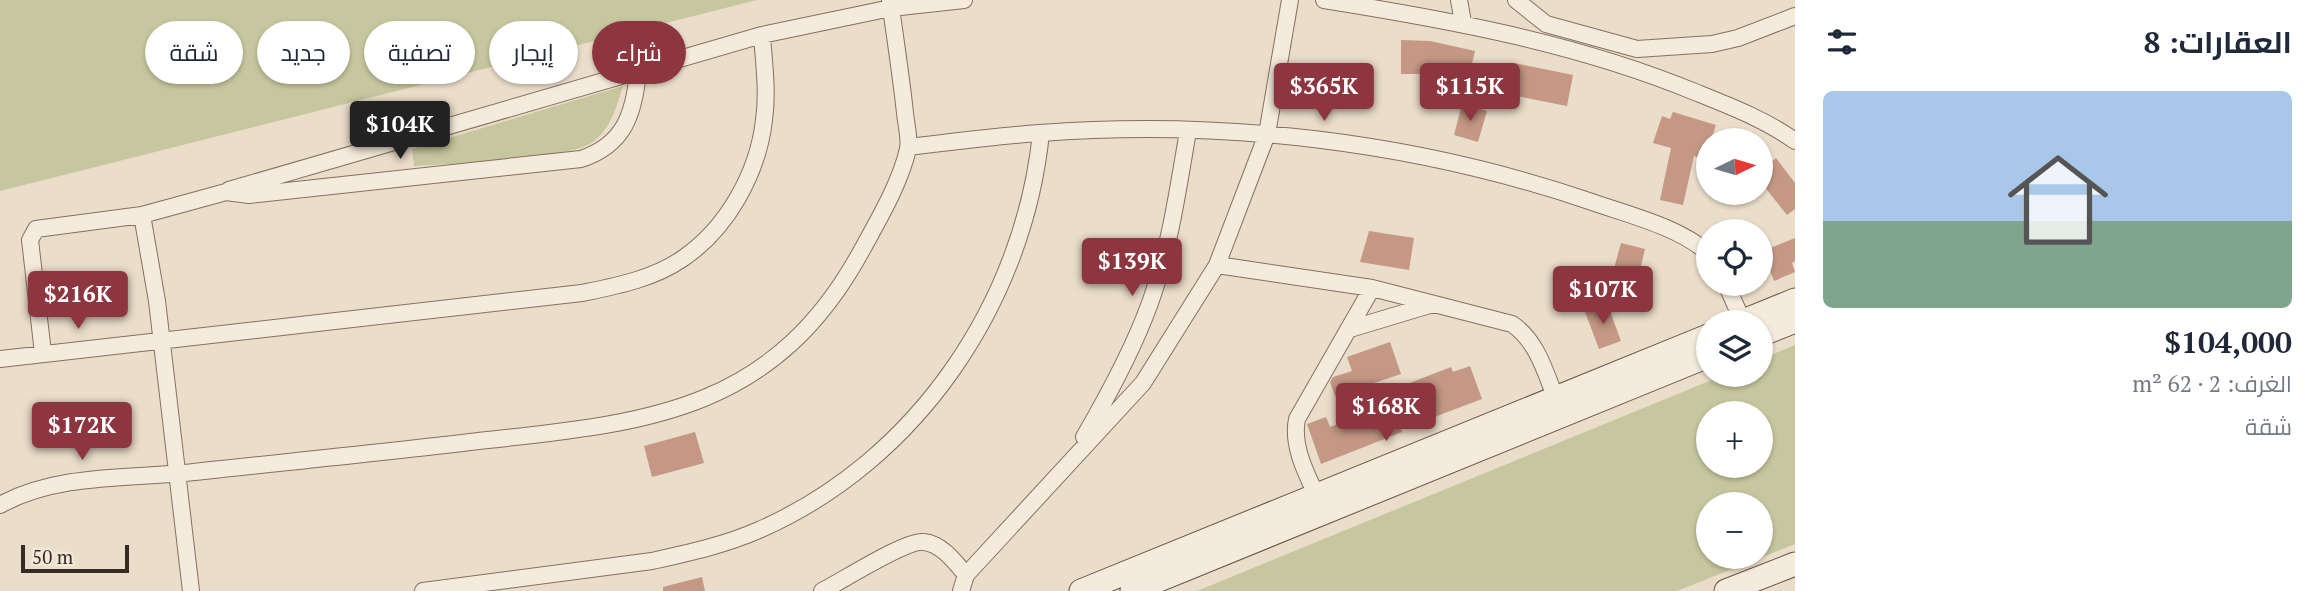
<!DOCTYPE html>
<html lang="ar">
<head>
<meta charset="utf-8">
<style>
	:root { --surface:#fff; --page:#f6f6f7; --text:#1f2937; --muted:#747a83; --accent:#8d3640 }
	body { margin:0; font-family:"PT Serif",Cairo,serif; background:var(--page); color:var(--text); direction:rtl; height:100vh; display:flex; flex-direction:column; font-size:26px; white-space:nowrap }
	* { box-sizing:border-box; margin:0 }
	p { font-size:23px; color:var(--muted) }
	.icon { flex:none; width:38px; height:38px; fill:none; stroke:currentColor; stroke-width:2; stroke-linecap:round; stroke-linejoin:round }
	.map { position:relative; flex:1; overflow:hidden; direction:ltr }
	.details { display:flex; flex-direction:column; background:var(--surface); width:525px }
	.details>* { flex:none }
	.hud { position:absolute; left:21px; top:21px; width:665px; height:63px; direction:rtl; display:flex; gap:14px }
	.needle { width:46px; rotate:85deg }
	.buttons { position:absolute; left:1696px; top:128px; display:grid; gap:14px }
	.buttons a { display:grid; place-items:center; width:77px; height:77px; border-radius:50%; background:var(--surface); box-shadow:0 2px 5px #0004; font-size:35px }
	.scale { position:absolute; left:21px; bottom:18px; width:108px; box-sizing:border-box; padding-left:7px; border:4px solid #372a22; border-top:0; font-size:19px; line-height:24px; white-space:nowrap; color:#372a22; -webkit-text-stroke:5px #f2e8d8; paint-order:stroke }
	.price { position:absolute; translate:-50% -60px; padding:0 16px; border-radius:7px; background:var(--accent); color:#fff; font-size:23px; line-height:46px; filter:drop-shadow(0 2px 4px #0008) }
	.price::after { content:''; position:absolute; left:50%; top:42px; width:21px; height:16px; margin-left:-10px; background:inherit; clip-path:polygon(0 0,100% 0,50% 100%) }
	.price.active { background:#222; color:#fff }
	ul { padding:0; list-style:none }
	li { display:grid; align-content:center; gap:14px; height:371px; padding:0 28px }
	li span { display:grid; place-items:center; height:217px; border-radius:10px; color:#555 }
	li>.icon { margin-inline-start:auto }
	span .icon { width:126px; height:126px; fill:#fffc; stroke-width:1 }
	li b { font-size:30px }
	h2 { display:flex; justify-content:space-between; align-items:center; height:84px; padding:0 28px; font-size:30px }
	.chip { padding:0 24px; border-radius:32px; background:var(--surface); box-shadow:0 2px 5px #0004; font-size:24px; line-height:63px }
	.chip.active { background:var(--accent); color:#fff }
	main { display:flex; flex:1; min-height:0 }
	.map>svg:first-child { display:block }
	.green { fill:#c6c79e; fill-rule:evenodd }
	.building { fill:#c49884 }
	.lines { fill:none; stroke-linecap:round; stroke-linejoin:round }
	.street-casing { stroke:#847060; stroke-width:18 }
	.secondary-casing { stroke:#665143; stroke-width:25 }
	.street { stroke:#f5ebdc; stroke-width:16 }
	.secondary { stroke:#f5ebdc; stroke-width:23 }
</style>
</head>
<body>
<main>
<section class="details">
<h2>العقارات: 8<svg class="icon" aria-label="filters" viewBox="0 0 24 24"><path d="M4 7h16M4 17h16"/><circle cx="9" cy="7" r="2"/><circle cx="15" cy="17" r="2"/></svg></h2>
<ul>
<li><span style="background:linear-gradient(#a9c7e8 60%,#7fa58c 0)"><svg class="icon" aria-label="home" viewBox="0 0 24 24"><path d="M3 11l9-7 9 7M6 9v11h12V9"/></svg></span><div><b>$104,000</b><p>الغرف: 2 · 62 m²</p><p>شقة</p></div></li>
</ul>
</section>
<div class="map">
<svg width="1795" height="591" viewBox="0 0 1795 591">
	<rect width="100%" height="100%" fill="#eaddc9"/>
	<path class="green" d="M0,0H757L0,191Z
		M623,86C616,107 612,127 594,141C568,161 450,164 414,166L412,149Z
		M1795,345V544L1677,591H1197L1724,375L1760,374L1761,359ZM1708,413H1760V466H1708ZM1708,504H1760V556H1708Z"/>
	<path class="building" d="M1401,40L1430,41L1475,51L1467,85L1439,79L1440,74H1401Z
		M1514,63L1573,75L1567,106L1507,94Z
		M1462,104L1487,111L1478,142L1454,135Z
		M1673,112L1716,125L1711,140H1708L1705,160L1694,156L1683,205L1660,200L1671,148L1653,143L1662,116L1670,119Z
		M1776,158L1795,183V209L1787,215L1760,181L1765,176L1761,170Z
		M1369,231L1414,238L1409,270L1360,262Z
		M1795,238V261L1792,263L1795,272L1774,281L1763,251Z
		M1621,243L1645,249L1637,282L1612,276Z
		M1607,303L1621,341L1599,349L1585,312Z
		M1390,342L1401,374L1335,396L1330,382L1333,377L1352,371L1347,357Z
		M1470,366L1482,399L1421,422L1407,384L1451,367L1453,372Z
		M1390,403L1402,432L1321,464L1307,424L1326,417L1330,427Z
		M695,432L704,463L652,477L644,446Z
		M702,577L705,591H663V587Z"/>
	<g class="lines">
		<defs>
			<path id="street" d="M1324,0C1450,20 1576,43 1695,92C1730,106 1764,119 1795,141
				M1459,0L1463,22
				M1516,0L1546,24L1637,49L1712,44L1738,38L1795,16
				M908,147C952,142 996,136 1040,133C1225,119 1417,142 1592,202C1629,215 1679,227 1708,253
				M229,190L762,35L891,8L964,0
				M142,215L157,301L191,591
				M1217,265L1372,288L1512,324C1539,342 1547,378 1559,407
				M1726,284L1743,322
				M1350,329L1433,304
				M43,353L30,240L36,229L142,215L226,192L249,195L581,159C624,145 634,114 638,72
				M0,359L582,293C616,286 653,279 682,259C727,229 758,173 764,120C768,92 764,64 762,35
				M1084,437C1109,394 1133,350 1150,303C1170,247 1178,189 1188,131
				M0,505C58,473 130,479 194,472C286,462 378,453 470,442C640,423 772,417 863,248C880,217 900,183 908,149C910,139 906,124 905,113C901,75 895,38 890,0
				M1321,505C1309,479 1291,448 1297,419L1372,288
				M423,591L652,561C688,553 725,545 759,530C917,461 1024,302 1041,133
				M822,591C842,581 907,539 924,542C942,544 955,562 966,575
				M961,591L966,575L1143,383L1217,265L1267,134L1290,0"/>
			<path id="secondary" d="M1741,322L1795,300
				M1760,335L1795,321
				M1081,591L1708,336
				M1132,591L1708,356
				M1726,591L1795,564"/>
		</defs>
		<use href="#street" class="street-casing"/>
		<use href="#secondary" class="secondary-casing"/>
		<use href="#street" class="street"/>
		<use href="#secondary" class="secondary"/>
	</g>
</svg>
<div class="buttons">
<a><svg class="needle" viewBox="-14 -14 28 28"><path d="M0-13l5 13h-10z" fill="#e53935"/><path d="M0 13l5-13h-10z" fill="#747a83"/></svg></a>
<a><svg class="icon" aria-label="locate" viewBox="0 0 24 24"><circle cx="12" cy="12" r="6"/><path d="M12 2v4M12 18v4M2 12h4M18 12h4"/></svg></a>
<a><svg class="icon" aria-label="layers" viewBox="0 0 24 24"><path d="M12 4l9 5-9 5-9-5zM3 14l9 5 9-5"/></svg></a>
<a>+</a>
<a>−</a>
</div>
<div class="scale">50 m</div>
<b class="price" style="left:1324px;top:123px">$365K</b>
<b class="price" style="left:1470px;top:123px">$115K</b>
<b class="price active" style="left:400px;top:161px">$104K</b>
<b class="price" style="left:1132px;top:298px">$139K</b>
<b class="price" style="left:1603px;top:326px">$107K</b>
<b class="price" style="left:78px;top:331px">$216K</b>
<b class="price" style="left:1386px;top:443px">$168K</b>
<b class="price" style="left:82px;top:462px">$172K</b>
<div class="hud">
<a class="chip active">شراء</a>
<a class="chip">إيجار</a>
<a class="chip">تصفية</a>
<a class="chip">جديد</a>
<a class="chip">شقة</a>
</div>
</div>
</main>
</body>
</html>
